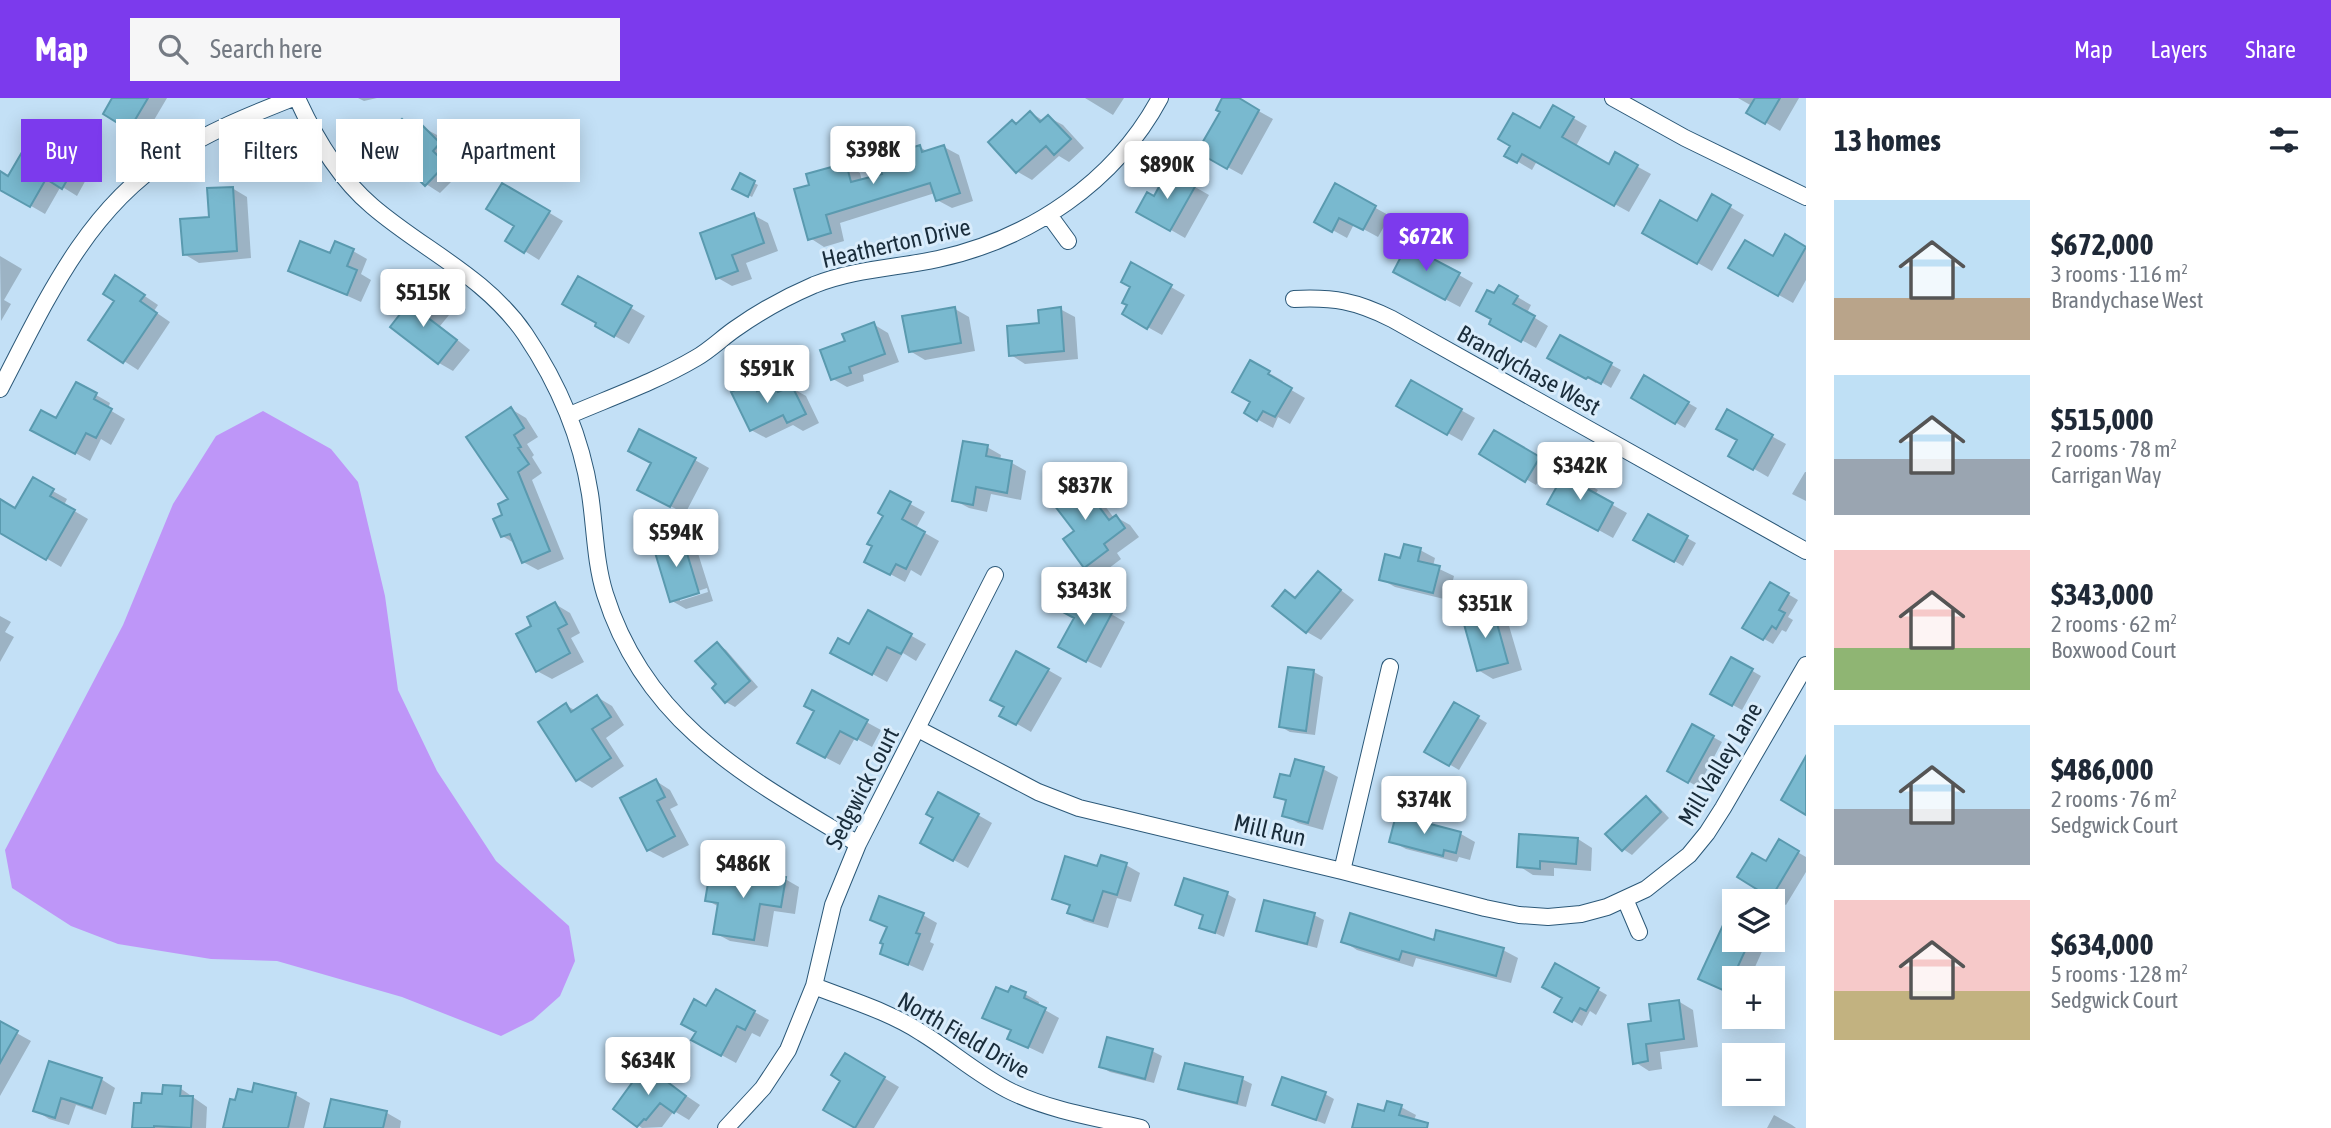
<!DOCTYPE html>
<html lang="en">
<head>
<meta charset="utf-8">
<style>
	:root { --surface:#fff; --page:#f6f6f7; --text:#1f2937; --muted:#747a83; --accent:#7c3aed }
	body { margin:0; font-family:"Asap Condensed",sans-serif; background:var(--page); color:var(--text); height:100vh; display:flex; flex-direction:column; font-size:26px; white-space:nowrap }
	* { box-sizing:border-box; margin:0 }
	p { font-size:23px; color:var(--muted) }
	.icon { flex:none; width:38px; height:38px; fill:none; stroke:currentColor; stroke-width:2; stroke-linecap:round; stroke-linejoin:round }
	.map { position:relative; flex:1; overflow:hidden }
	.side { display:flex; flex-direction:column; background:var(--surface); width:525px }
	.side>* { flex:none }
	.top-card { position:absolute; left:21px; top:21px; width:665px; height:63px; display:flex; gap:14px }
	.buttons { position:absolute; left:1722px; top:791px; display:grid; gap:14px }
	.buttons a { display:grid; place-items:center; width:63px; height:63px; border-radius:0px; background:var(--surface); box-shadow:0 4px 18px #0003; font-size:35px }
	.price { position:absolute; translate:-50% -60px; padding:0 16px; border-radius:7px; background:#fff; color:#222; font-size:23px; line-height:46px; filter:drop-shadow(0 2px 4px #0008) }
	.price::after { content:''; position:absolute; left:50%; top:42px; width:21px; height:16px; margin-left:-10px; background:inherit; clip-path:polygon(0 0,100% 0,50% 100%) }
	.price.current { background:var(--accent); color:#fff }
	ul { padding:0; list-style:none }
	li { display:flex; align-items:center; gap:21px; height:175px; padding:0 28px }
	li span { display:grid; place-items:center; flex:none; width:196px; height:140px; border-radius:0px; color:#555 }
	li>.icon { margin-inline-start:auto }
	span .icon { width:84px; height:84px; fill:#fffc; stroke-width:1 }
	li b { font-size:30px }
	h2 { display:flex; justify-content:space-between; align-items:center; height:84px; padding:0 28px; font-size:30px }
	.tag { padding:0 24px; border-radius:0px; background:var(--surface); box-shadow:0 4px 18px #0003; font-size:24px; line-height:63px }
	.tag.current { background:var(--accent); color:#fff }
	header { display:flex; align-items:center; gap:42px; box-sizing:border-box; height:98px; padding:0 35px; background:var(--accent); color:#fff }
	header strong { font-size:33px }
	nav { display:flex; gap:38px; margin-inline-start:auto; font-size:24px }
	.search { width:490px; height:63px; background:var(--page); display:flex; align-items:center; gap:18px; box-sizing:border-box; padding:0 24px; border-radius:0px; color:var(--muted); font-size:26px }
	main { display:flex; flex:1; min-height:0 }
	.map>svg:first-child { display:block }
	.water { fill:#be96f8 }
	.shadow { fill:#0003; fill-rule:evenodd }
	.building { fill:#79b9cf; stroke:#5a9aaf; stroke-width:2 }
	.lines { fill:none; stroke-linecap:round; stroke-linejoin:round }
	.street-casing { stroke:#2b5878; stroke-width:18 }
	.street { stroke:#fff; stroke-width:16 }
	.labels { text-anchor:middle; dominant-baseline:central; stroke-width:6; stroke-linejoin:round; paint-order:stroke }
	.street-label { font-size:24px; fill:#192c3a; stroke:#d9ecfb }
</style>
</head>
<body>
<header>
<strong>Map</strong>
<div class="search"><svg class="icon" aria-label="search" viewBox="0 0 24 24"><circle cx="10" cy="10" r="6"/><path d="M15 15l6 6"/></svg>Search here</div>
<nav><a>Map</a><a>Layers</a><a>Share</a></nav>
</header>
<main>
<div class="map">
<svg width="1806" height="1030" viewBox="0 0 1806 1030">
	<rect width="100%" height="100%" fill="#c3e0f6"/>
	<path class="water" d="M263,313L331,351L358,384L385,498L398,592L437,673L496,763L569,828L575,863L560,898L533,922L501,938L402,899L277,863L211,861L118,846L71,828L12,790L5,752L123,527L173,406L216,338Z"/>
	<path class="shadow" d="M114,0H167L144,39L105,16Z
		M358,0H377L364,3Z
		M1085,0H1124L1113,17Z
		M1224,0H1235L1273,21L1242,77L1200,54L1222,13Z
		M1738,0H1799L1780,33L1748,14L1752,8Z
		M1554,9L1587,28L1576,48L1610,68L1616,57L1651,76L1629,114L1537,63L1532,72L1507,57L1540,32Z
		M1031,15L1044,23L1048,19L1063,27L1084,50L1069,64L1059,58L1032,82L1018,74L991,44L1017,27Z
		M403,23L418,33L422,29L437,37L453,54L446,62L460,75L440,95L426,86Z
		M29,44L88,78L77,98L61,88L45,116L0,90V75L9,80Z
		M920,49L928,54L944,49L959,57L973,103L952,110L937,102L935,95L840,125L844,143L824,149L810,140L811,88L846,67L860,75L862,83L884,77Z
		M1169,74L1209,97L1185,140L1138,113L1154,100Z
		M740,78L758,87L752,99L734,90Z
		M503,87L563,123L539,162L507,142L516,128Z
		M1336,88L1390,118L1378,139L1354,126L1347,140L1316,123Z
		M232,90L247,99L251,160L199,165L184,156Z
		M1713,99L1744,117L1712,173L1644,134L1698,126Z
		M753,117L768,125L778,153L746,165L752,181L732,188L718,180Z
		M1786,139L1806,150V182L1793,205L1731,170L1773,160Z
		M353,153L367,161L361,176L371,182L361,204L290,172L331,157Z
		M0,158L22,171L4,202L11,206L1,223Z
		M1132,167L1185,197L1162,237L1124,216L1129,207L1133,189Z
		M1459,177L1473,185L1460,209L1409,182Z
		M579,180L645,218L629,246L597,228L599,225Z
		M130,188L158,207L154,213L170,224L138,272L91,242Z
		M1500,189L1531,207L1527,215L1548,228L1536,250L1491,225L1495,198Z
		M418,196L449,217L440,228L470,252L453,273L439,265Z
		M955,211L969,219L975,253L925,262L910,253Z
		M1060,211L1075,219L1078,261L1025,266L1011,257Z
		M873,226L888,235L899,264L863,277L864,283L847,289L833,281L847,244Z
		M1561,239L1621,272L1611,290L1598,282L1596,285L1550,259Z
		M1250,264L1283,283L1281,286L1305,300L1290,326L1278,319L1273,330L1246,315L1252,304Z
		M1645,280L1697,310L1685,330L1633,299Z
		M1411,284L1475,320L1462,343L1398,307Z
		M753,285L764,291L773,287L785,293L792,290L806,298L819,325L803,333L793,327L766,340L751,332Z
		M77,286L110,305L108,311L125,321L111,347L101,341L90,363L32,331L57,323Z
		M511,311L526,320L538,339L527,346L534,357L532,359L542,375L532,382L564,461L538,472L523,464L516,446L502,438L505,418L510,402Z
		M1728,314L1786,346L1768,379L1730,357L1739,342Z
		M1494,335L1548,366L1536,387L1482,356Z
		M987,349L1001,357L1000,363L1012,365L1026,373L1021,402L991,396L987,414L969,410L954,402Z
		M695,362L709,370L685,416L654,399L653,365Z
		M1566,374L1598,392L1595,397L1627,415L1613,440L1550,405Z
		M1805,374H1806V403L1792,396Z
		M1076,380L1090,388L1114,420L1116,419L1130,427L1139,439L1117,455L1121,461L1100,477L1085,468L1076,434Z
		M33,382L67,401L64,407L88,421L61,469L0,433V404L16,412Z
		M890,395L925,414L916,430L939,443L921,478L911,472L905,484L866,463L885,417Z
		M1648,418L1696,445L1683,468L1636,441Z
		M681,441L696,449L713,503L686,511L672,503ZM707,490L708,494L680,503V499Z
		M1420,452L1435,460L1433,468L1454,478L1448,502L1395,489L1381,481L1402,462Z
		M1318,475L1354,502L1321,542L1307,534L1285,494L1297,501Z
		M1771,486L1798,502L1788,519L1793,522L1786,534L1782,532L1773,546L1745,530Z
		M555,506L570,515L580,535L571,540L584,564L552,581L537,573L534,528Z
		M1493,512L1507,521L1522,572L1493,581L1478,572Z
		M869,514L926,546L916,563L903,555L887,584L833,554L850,549Z
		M1111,516L1125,524L1101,570L1075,557Z
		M0,518L11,524L5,534L14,539L0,564Z
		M717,546L726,552L758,589L735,609L726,604L718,586Z
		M1732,561L1761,578L1742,612L1713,596Z
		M1048,572L1062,580L1031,634L1002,617Z
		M1314,574L1323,579L1315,637L1290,634L1281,629Z
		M813,595L881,632L872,649L855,640L840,667L813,653L816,613Z
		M597,599L612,608L624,627L606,640L624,668L592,690L577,681L566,607L576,613Z
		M1455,606L1487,625L1459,672L1427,653Z
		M1693,628L1722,644L1698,689L1669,672Z
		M1323,671L1338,679L1323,732L1298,725L1284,717L1288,704L1276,698L1291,680Z
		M656,683L670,692L678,707L670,711L689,747L663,760L648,752Z
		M1646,701L1656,706L1669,720L1632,757L1623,751Z
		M978,717L992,725L968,770L922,744Z
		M1461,736L1475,744L1470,762L1459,759L1457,764L1406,751L1391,743Z
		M1578,741L1592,750L1591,773L1554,770V778L1533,777L1519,768Z
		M1780,744L1806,759V774L1786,807L1740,779L1767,765Z
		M1126,767L1140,775L1131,804L1117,800L1108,830L1084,823L1069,814L1071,809L1054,800L1098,771Z
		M753,772L763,778L785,781L799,789L795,816L774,813L768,849L730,843L715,835L719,809L707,802L718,788L734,777Z
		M1227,796L1236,801L1224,839L1201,829L1205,818L1177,807Z
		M923,817L937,825L930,844L934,846L923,873L882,855L888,830L872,821Z
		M1314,817L1324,822L1317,850L1267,837L1258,832Z
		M1724,829L1734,834V842H1751L1764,849L1750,880H1734V897L1700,880Z
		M1343,843L1435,844L1503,852L1518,860L1511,885L1416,860L1413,869L1357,852Z
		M1556,867L1607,897L1596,917L1590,913L1582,928L1557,913L1564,899Z
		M716,893L769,922L760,939L752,935L736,965L694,942Z
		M1025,896L1039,904L1038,908L1059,920L1043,956L1009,940L1012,933L985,919L1009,897Z
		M1678,903L1693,912L1698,949L1660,954L1662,971L1649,973L1635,964L1653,925Z
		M0,926L31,943L0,998Z
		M1152,953L1162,958L1154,985L1110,974L1101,969Z
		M846,957L899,989L874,1030H855L825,1012L843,982Z
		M50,965L101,981L115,990L106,1017L76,1007L69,1027L49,1021L35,1012Z
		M645,970L700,1007L689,1022L674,1013L662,1029L642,1030L615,1011Z
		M1242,981L1252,986L1246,1009L1189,995L1180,990Z
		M255,987L296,997L310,1005L304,1030H225L237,1004L253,996Z
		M180,990L207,1009L206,1030H134L164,998Z
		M1325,996L1334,1001L1325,1026L1275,1007Z
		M333,1003L387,1015L401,1023L400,1030H326Z
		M1401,1009L1416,1017L1414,1022L1427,1030H1354Z
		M1774,1017L1792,1027L1796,1030H1767Z"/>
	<path class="building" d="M112,0H148L129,32L103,16Z
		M1222,0H1239L1259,12L1227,71L1197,54L1220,14L1216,12Z
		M1755,0H1780L1765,26L1746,15Z
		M1553,7L1574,19L1562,39L1609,66L1615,54L1638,67L1614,108L1522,56L1517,65L1504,58L1510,48L1498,41L1513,15L1540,30Z
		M1030,13L1040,24L1048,17L1071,41L1054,57L1046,48L1016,75L988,44L1012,22L1016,26Z
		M402,21L415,34L422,27L440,45L433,53L446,66L425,88L380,43Z
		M29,42L75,68L62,91L46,81L30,109L0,92V73L8,78Z
		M920,47L922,54L944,47L960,95L936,103L930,85L826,117L831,135L808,142L794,91L809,87L806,76L846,65L851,84L882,76L879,67L893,62L892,56Z
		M1168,72L1196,87L1170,133L1136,114L1147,94L1154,98Z
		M740,75L755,83L748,99L732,91Z
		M502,85L550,113L524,155L505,143L514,128L486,111Z
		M1335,85L1376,108L1363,132L1339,120L1332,134L1314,124Z
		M233,89L237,153L183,157L180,121L209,119L207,90Z
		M1712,96L1731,107L1697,166L1642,135L1660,102L1697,123Z
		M754,115L764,145L732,157L738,173L716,181L700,135Z
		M1785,136L1806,149L1778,198L1728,170L1745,142L1773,158Z
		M300,143L330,155L335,143L354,151L347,168L357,172L347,197L288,173Z
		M1407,147L1460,175L1445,202L1393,174Z
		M1131,164L1172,187L1147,231L1122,216L1127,207L1122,205L1130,189L1121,184Z
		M115,177L145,197L140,203L157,215L123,265L88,242L114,203L103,196Z
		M578,178L632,208L614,239L595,228L596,225L562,206Z
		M1499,187L1518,198L1513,206L1535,218L1521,244L1489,226L1491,221L1476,213L1487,192L1494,195Z
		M418,193L436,208L427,219L457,242L438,266L390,229Z
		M955,209L961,245L909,254L902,218Z
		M1061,209L1064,253L1009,258L1007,228L1039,225L1038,212Z
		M874,224L885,256L849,269L851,275L831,282L820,252L845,243L842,236Z
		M1560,237L1612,265L1601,286L1588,279L1586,281L1547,260Z
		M1250,262L1270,273L1268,276L1292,290L1275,319L1263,313L1257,323L1244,315L1250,304L1232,294Z
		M1644,277L1689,304L1675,326L1631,300Z
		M1411,282L1462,311L1447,337L1396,308Z
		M753,283L757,293L773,285L778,294L792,288L806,316L787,325L783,317L750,333L731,294Z
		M76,284L97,295L94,301L112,311L96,340L86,335L75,356L30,332L41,312L56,320Z
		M511,309L524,330L514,337L521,349L518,350L529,366L518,374L550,453L522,465L510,436L501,439L493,421L502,417L498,406L508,401L466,339Z
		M1727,311L1773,337L1753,372L1728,358L1737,342L1716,331Z
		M639,331L696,360L670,409L637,392L651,365L628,353Z
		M1494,332L1540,359L1525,384L1479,356Z
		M963,343L988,347L986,358L1012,363L1007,395L976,389L973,407L952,403Z
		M1566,372L1584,382L1582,388L1613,405L1598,433L1547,406Z
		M1076,378L1109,422L1116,417L1125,430L1104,446L1108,452L1084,470L1063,441L1074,433L1048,399Z
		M33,379L54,391L50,398L75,412L46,462L0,435V401L15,410Z
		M890,393L911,404L902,421L925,434L906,471L896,466L890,477L864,464L872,448L867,446L883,418L878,415Z
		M1648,416L1688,438L1674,464L1633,442Z
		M682,439L699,495L670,504L653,448Z
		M1404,446L1421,450L1418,463L1440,468L1433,495L1379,482L1385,456L1400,460Z
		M1318,473L1341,492L1306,535L1272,508L1285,492L1295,500Z
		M1770,484L1789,495L1779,512L1785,515L1776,531L1772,528L1763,542L1742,530Z
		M1074,494L1112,515L1086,564L1058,549L1074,520L1063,514Z
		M555,504L567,526L558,531L570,555L536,574L516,536L531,528L527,519Z
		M1493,511L1508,565L1477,573L1462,519Z
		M868,512L912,536L901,556L887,549L872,577L830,555L838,540L849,546Z
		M717,544L750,583L725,605L712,590L716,586L695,563Z
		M1016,553L1049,571L1016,627L999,618L1004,609L990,602Z
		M1731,559L1753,571L1732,608L1710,596Z
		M1288,569L1314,572L1306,633L1279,629Z
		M812,592L868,622L857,642L840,633L825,660L797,645L814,613L804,608Z
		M597,597L611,619L592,631L611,660L576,683L538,624L566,605L571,614Z
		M1454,604L1479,618L1449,668L1424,654Z
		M1692,626L1714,638L1688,685L1667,673Z
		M1806,658V717L1781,702Z
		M1295,661L1324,669L1308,725L1282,718L1286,702L1274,699L1280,676L1290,678Z
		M656,681L665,699L657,703L675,738L647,753L620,700Z
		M938,694L979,716L953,763L920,745L933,720L926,716Z
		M1646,698L1661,714L1622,753L1605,736Z
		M1396,717L1461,734L1456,755L1444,752L1443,758L1389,744Z
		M1519,736L1578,740L1576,766L1540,763V771L1517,769Z
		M1779,741L1799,753L1771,800L1737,779L1752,755L1766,763Z
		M1101,757L1127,765L1117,797L1103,793L1093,823L1067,815L1070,807L1052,801L1065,758L1097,768Z
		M734,767L754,770L753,774L786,779L781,809L760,806L754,842L713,836L718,805L705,803L708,785L717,786L719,772L733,775Z
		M1184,780L1228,794L1215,835L1199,830L1203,817L1175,807Z
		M879,798L924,815L916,835L920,836L908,867L880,856L883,846L880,845L887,829L870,822Z
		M1264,802L1315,815L1307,846L1256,833Z
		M1350,815L1434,842L1436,832L1504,850L1496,878L1402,853L1399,862L1341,844Z
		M1723,827L1734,832V842H1750L1733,879L1734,897L1698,881Z
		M1555,865L1599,890L1586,913L1580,910L1572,924L1554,914L1562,900L1542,889Z
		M1011,888L1026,894L1024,900L1046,910L1028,950L1007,941L1011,932L982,920L996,889L1008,894Z
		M716,891L755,913L745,932L737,928L721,958L691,942L696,934L681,926L694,901L706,908Z
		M1679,902L1684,941L1646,946L1648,963L1633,966L1628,926L1651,923L1649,906Z
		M0,923L18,933L0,965Z
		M1107,939L1153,951L1145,981L1099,969Z
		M845,955L885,979L855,1030L823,1012L840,983L831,977Z
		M49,963L102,980L92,1010L61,1000L55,1020L33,1013Z
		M1185,965L1243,979L1237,1005L1178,991Z
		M645,967L686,998L674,1015L660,1005L646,1022L644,1021L637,1029L613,1011Z
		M1282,979L1326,994L1316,1022L1272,1007Z
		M254,985L296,995L288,1030H223L230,1001L235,1002L238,991L252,994Z
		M163,987L181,988L180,998H193L191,1030L154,1028V1030H132L134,1005H141L142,995L162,996Z
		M331,1001L387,1013L383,1030H324Z
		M1387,1003L1402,1007L1399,1017L1428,1025L1427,1030H1352L1358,1006L1384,1013Z"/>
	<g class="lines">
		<defs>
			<path id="street" d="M297,0C315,40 338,79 372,108C423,152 485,178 525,236C558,285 581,338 590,396C595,429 595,464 605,496C646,627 749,680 858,746
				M1613,0L1685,40L1806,99
				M1049,117L1068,143
				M1294,201C1334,199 1356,203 1392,221L1806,453
				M0,291C44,207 85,113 168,60C207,34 250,17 293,0
				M570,317C612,299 657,283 696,260C710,252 722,240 735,231C759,214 786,199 814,187C854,171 896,170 938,161C1030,141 1115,84 1160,0
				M918,631L1038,694L1079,710L1342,773L1485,810L1519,817L1548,819L1581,816L1607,809L1646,791L1689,757L1707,735L1723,710L1806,567
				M1342,773L1390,569
				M1625,801L1639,834
				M814,888C850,902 890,914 922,935C953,954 979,978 1012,994C1052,1013 1098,1020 1141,1030
				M726,1030L763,990L788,952L814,888L833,807L858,746L995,477"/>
		</defs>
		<use href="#street" class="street-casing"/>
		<use href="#street" class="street"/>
	</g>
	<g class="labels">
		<g class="street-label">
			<text transform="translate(896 145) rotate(-13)">Heatherton Drive</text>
			<text transform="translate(1529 272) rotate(29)">Brandychase West</text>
			<text transform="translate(1720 666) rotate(-59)">Mill Valley Lane</text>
			<text transform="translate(862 690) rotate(-63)">Sedgwick Court</text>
			<text transform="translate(1270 732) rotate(13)">Mill Run</text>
			<text transform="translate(964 937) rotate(30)">North Field Drive</text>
		</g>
	</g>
</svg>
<div class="buttons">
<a><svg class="icon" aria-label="layers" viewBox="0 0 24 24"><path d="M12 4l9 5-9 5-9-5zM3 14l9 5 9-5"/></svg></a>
<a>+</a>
<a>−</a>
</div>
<b class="price" style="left:873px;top:88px">$398K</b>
<b class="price" style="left:1167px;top:103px">$890K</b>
<b class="price current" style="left:1426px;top:175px">$672K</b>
<b class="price" style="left:423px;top:231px">$515K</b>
<b class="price" style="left:767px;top:307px">$591K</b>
<b class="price" style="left:1580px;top:404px">$342K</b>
<b class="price" style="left:1085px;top:424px">$837K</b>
<b class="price" style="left:676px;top:471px">$594K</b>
<b class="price" style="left:1084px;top:529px">$343K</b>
<b class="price" style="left:1485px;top:542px">$351K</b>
<b class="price" style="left:1424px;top:738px">$374K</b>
<b class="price" style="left:743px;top:802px">$486K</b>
<b class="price" style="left:648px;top:999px">$634K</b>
<div class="top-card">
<a class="tag current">Buy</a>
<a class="tag">Rent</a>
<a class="tag">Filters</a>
<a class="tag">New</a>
<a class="tag">Apartment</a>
</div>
</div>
<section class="side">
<h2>13 homes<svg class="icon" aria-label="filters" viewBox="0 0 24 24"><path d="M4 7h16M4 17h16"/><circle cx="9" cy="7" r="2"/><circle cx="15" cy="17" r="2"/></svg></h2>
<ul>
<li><span style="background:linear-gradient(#bfe0f5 70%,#b9a48a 0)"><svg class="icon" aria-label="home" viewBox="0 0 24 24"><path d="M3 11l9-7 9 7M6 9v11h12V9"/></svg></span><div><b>$672,000</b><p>3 rooms · 116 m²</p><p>Brandychase West</p></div></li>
<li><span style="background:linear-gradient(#bfe0f5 60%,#9aa5b1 0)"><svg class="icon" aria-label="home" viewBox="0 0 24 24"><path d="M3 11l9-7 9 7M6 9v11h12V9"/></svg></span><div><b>$515,000</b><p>2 rooms · 78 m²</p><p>Carrigan Way</p></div></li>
<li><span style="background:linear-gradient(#f6c9c9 70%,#8fb573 0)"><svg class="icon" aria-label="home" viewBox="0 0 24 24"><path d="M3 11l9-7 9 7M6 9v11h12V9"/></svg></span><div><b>$343,000</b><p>2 rooms · 62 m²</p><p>Boxwood Court</p></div></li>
<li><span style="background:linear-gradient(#bfe0f5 60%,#9aa5b1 0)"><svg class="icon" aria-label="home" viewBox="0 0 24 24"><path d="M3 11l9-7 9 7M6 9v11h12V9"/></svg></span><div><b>$486,000</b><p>2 rooms · 76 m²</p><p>Sedgwick Court</p></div></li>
<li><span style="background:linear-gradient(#f6c9c9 65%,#c2b280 0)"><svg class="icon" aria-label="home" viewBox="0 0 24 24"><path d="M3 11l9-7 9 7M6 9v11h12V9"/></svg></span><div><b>$634,000</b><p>5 rooms · 128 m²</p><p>Sedgwick Court</p></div></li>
</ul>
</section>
</main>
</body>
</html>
